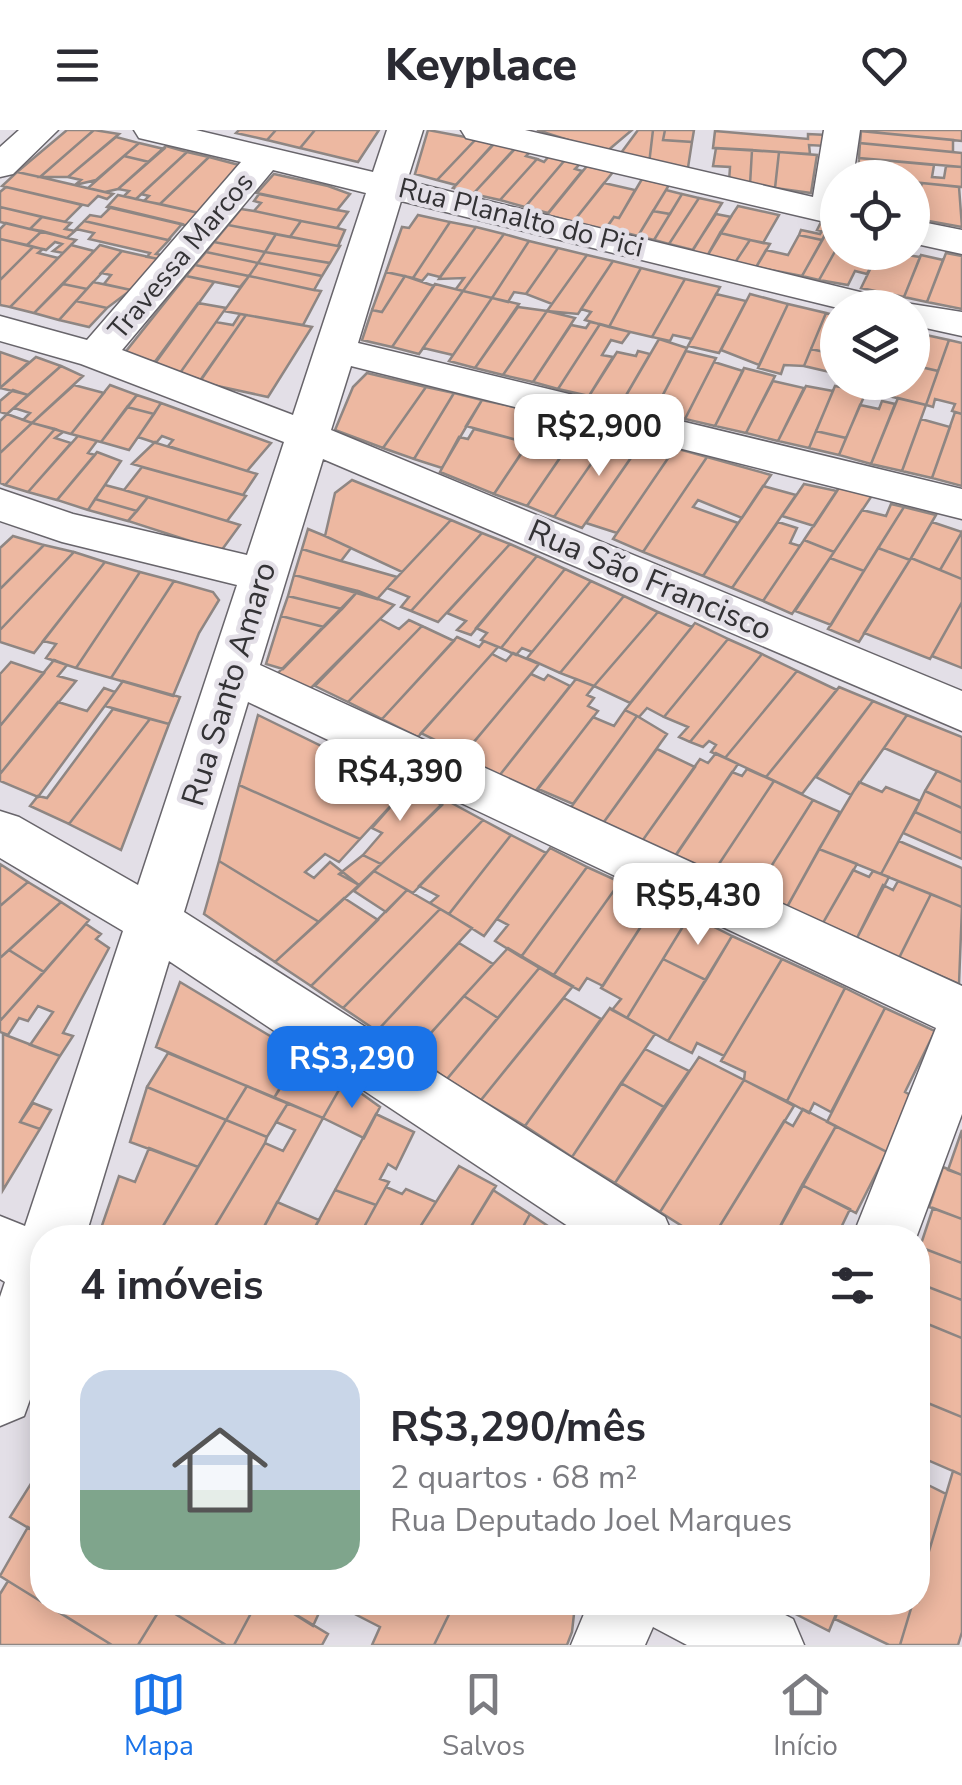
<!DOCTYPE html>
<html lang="pt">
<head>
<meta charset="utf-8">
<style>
	:root { --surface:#fff; --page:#f7f7f7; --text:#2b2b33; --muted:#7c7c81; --line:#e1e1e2; --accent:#1a73e8 }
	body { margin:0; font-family:"Nunito Sans",sans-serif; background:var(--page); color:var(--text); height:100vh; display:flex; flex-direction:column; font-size:38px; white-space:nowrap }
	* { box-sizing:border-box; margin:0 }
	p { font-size:32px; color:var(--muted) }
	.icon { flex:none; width:55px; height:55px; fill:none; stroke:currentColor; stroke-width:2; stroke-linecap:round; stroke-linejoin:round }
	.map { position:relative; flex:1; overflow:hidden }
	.side { position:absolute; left:30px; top:1095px; width:900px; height:390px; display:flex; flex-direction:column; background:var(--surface); border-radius:40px; box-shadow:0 5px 25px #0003 }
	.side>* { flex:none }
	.buttons { position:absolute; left:820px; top:30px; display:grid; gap:20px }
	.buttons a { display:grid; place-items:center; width:110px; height:110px; border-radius:50%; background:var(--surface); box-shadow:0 5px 25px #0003; font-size:50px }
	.price { position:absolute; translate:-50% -85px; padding:0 22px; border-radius:20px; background:#fff; color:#222; font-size:32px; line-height:65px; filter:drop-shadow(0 2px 5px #0008) }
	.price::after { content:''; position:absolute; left:50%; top:60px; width:30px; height:22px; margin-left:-15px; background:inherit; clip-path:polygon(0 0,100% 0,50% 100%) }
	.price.active { background:var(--accent); color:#fff }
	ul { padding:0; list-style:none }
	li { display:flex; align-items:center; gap:30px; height:250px; padding:0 50px }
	li span { display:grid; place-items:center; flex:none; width:280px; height:200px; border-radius:30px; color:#555 }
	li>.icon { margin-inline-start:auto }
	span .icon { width:120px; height:120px; fill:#fffc; stroke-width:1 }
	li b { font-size:42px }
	h2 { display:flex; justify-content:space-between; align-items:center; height:120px; padding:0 50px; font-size:42px }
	header { display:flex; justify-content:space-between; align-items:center; height:130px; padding:0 50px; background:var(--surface); font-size:45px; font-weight:800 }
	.menu { display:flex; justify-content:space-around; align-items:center; height:140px; border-top:2px solid var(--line); background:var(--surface); font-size:28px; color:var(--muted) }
	.menu a { display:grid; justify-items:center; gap:5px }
	.menu .active { color:var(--accent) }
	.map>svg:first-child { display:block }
	.building { fill:#edb8a1; stroke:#8e8683; stroke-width:2.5 }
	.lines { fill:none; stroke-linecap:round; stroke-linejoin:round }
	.minor-casing { stroke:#68656b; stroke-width:3 }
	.minor { fill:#fff; fill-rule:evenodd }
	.labels { text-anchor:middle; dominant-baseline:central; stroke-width:9; stroke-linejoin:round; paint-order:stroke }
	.far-street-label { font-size:28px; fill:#333235; stroke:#e3dfe7 }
	.street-label { font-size:32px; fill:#333235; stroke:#e3dfe7 }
</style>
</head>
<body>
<header><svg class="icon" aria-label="menu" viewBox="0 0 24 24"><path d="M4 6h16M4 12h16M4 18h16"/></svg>Keyplace<svg class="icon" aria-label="heart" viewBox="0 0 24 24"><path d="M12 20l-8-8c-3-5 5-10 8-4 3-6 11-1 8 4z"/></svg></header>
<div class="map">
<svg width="962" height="1515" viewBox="0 0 962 1515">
	<rect width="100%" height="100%" fill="#e3dfe7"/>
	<path class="building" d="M67,0H94L40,47L17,42Z
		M94,0L119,4L68,47H40Z
		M276,0H315L300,18L267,10Z
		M276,0L267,10L236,3L239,0Z
		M315,0H379L358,32L300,18Z
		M428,0L476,9L437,50L415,44Z
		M537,0H632L606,22Z
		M638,0H653L649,34L618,27Z
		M653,0H665L663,10L692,12L687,44L649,34Z
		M665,0H694L692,12L663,10Z
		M962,0V11L861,1V0Z
		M715,1L808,9V4L827,5L826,16L809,15L810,24L713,18Z
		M861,1L953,10V22L860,13Z
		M116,7L139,13L96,50L75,55L81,50L68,47Z
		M476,9L494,13L456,55L437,50Z
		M496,12L516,17L473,64L453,58Z
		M139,13L164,19L149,32L124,26Z
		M860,13L962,23V37L859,28Z
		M166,16L187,22L136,69L124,66L129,61L118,59Z
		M716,18L752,20L750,55L729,52L730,37L713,36Z
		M515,19L530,22L526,26L537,29L500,70L473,64Z
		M752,20L779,22L775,58L750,55Z
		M187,22L209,27L160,74L144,71L149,66L141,64Z
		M779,22L817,25L811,63L775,58Z
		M124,26L149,32L118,59L105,62L88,58Z
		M549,26L565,30L525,77L500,70L537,29L544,32Z
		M209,27L239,35L199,83L160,74Z
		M859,28L934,35L932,47L944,48L946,36L962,37V57L912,52V48L858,46Z
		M565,30L580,34L575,39L582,41L548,83L525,77Z
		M587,36L613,42L573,92L547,85Z
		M17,42L40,47L113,64L107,69L98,66L88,76L2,56Z
		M274,44L328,56L350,64L337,80L257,63Z
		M642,49L669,55L638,106L606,98L614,87L619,88Z
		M604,53L635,60L619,88L614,87L605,100L573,92Z
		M922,53L959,57L962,97L912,88Z
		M6,57L82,75L65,92L0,77V62Z
		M666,60L682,64L670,84L653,81Z
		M259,64L337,80L348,82L337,98L301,91L254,81L261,73L254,71Z
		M682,64L699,68L669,114L654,110Z
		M118,65L199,83L189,96L107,77Z
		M699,68L722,73L693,120L669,114Z
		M738,76L779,85L763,113L720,103Z
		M0,77L42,87L30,99L0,92Z
		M111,77L182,94L168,110L84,91L90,85L101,87Z
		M241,79L254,81L301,91L290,107L228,95Z
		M653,81L670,84L654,110L638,106Z
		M716,84L731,87L706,128L690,124Z
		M418,85L450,92L413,148L386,142L402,97L409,98Z
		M42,87L71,93L65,99L75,101L67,108L30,99Z
		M84,91L168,110H169L156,124L162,125L158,129L147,127L150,123L89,109L94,103L76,99Z
		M301,91L337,98L345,100L338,116L290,107Z
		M450,92L476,97L440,147L428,144L422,151L413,148Z
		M821,92L830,95L822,110L799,105L801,100L820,104L822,101L817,100Z
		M6,93L30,99L42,101L27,115L0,109V99Z
		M228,95L276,104L265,122L214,112Z
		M476,97L504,104L463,161L456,159L464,148L439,149Z
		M42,101L67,108L76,110L63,123L53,121L62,114L55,112L46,120L27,115Z
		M827,102L838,105V116L819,150L802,146Z
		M720,103L750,110L734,134L706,128Z
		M276,104L338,116H340L330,133L265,122Z
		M504,104L529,111L492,168L463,161Z
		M799,105L822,110L802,146L756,137L766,120L788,125Z
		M0,109L33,117L0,150Z
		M750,110L770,114L755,139L734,134Z
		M529,111L558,118L526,164L514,162L508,172L492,168Z
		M214,112L265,122L258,133L206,122Z
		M71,115L94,121L34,183L10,177Z
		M100,115L122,121L87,159L63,154Z
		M838,116V122H878L867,144L855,141L848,155L819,150Z
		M33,117L43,119L38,123L58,128L10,177L0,175V150Z
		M558,118L587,125L552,174L526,164Z
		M122,121L158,129L131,160L104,154L111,145L101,143Z
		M206,122L258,133L249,146L195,135Z
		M265,122L330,133L322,146L258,133Z
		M887,122L920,127L904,167L861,158L878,123Z
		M946,123L962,126V179L927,172Z
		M587,125L613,131L578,184L547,181Z
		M921,125L943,130L927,172L904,167Z
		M613,131L641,138L609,197L585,190L591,182L581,179Z
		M258,133L322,146L314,160L249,146Z
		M195,135L249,146L240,157L186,146Z
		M641,138L685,149L652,207L609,197Z
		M386,142L405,146L382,182L372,180Z
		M186,146L214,152L156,232L123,225Z
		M249,146L314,160L321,161L303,195L224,181Z
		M405,146L434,156L392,217L362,210L372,180L382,182Z
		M685,149L720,157L692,209L673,205L670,211L652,207Z
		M93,152L131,160L107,178L76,171Z
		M63,154L87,159L59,190L34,183Z
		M435,154L463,161L419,224L392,217Z
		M463,161L492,168L453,225L423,218Z
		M716,164L746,171L719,223L688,216Z
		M750,164L788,174L759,235L721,220Z
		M492,168L519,174L475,238L449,231Z
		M76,171L107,178L89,197L59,190Z
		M198,173L226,178L180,243L154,233Z
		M788,174L826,183L804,236L784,235L781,244L758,238Z
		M518,177L547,181L503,245L475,238Z
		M547,181L575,188L533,252L503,245Z
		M826,183L838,186V225L811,219Z
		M240,184L246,185L201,250L180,243L216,192L233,195Z
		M246,185L312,197L268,267L199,252Z
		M590,192L600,194L558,259L533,252L571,195L586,198Z
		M600,194L630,202L622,213L611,210L602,225L613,227L589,266L558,259Z
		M912,202L949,210L938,241L912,235Z
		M659,209L687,218L654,282L621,274Z
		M949,210L962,213V284L952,281L955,274L935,269L933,277L926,275Z
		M811,219L838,225V244L804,236Z
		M638,221L650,224L621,274L589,266L617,222L636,226Z
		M686,221L716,228L685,289L654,282Z
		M0,222L29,232L0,258Z
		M36,227L61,236L28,265L0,258Z
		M714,232L743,241L715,296L685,289Z
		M912,235L938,241L926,275L867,261L871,252H912Z
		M61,236L83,246L32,293L23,290L30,283L14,278Z
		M744,238L775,246L746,303L715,296Z
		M367,243L426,257L383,318L335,300L353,257Z
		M773,251L804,258L778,311L746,303Z
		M74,255L104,263L71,304L32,293Z
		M110,255L137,265L101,312L71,304Z
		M806,256L833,261L809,318L778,311Z
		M835,256L866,262L846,308L816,301Z
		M426,257L454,263L414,329L383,318Z
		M13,260L28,265L7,284L0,282V271Z
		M454,263L482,270L442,338L414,329Z
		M137,265L161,273L154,284L127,277Z
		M898,268L926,275L902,341L871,334Z
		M482,270L547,284L528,313L466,296Z
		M882,271L895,274L871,334L839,325L860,275L879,279Z
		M161,273L271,313L247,341L168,316L173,310L162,306L156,313L138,307Z
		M127,277L154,284L129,320L101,312Z
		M955,282L962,284V356L932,348Z
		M7,284L32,293L0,323V291Z
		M546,287L581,297L527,376L494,364Z
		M921,289L950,297L932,348L902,341Z
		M32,293L55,299L5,355L0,353V323Z
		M584,293L614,301L554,387L527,376Z
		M55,299L63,302L55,308L71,313L28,362L5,355Z
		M474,299L528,313L494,364L440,342L459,307L468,309Z
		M614,301L644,309L582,398L554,387Z
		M816,301L846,308L839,325L809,318Z
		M78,306L97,311L88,323L95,325L57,370L28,362Z
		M644,309L675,318L617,403L586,393Z
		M155,312L156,313L257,344L243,365L132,334Z
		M675,318L707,327L643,422L613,409Z
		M97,322L121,331L88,380L57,370Z
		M707,327L771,345L742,388L698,370L693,377L738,393L703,446L643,422Z
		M142,337L243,365L246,366L227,391L124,360Z
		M352,350L451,390L402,442L325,406L335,363Z
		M804,354L837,361L814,396L782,386Z
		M105,355L124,360L148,367L137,381L95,369Z
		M763,356L796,365L732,458L703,446Z
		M840,356L873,364L834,422L804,410Z
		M148,367L227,391L240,395L221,421L128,391Z
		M95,369L137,381L128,391L88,380Z
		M891,374L904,377L864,441L830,428L862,380L886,386Z
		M904,377L936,385L910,430L878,418Z
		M451,390L482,403L411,481L401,477L409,467L387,458Z
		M778,392L797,398L790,413L800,416L763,471L732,458Z
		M932,392L962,402L940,440L911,428Z
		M308,399L325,406L351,418L341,431L302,419Z
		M962,402V449L940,440Z
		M482,403L510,414L438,492L411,481Z
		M13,406L44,415L0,459V418Z
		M804,410L834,422L792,484L763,471Z
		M510,414L537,426L471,505L457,500L466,491L447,483Z
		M44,415L74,422L0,500V459Z
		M878,418L910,430L859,512L828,499Z
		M302,419L341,431L397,447L377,469L294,445Z
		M74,422L105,432L34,523L0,512V500Z
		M537,426L565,439L501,518L481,510L487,503L476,498Z
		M830,428L864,441L831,495L795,481Z
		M911,428L962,449V472L930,529L864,503Z
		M105,432L140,442L76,538L46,528L56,514L43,511Z
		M565,439L591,451L532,522L522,518L516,525L501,518Z
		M140,442L174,451L111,548L76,538Z
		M294,445L358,461L342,479L288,466Z
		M174,451L213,462L219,470L199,503L173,566L111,548Z
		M591,451L624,466L560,543L527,528Z
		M358,461L394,475L308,561L275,546Z
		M288,466L342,479L324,497L281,486Z
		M624,466L658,482L594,556L560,543Z
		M962,472V538L932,526Z
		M658,482L692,497L630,573L594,556Z
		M281,486L324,497L283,539L266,534Z
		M380,489L399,499L409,490L422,496L348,572L315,556Z
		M695,493L728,509L664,587L647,578L639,587L625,580Z
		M422,496L454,511L382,589L348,572Z
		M457,507L479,517L484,511L498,517L418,607L382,589Z
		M728,509L762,524L690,612L679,607L688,597L664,587Z
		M513,523L539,534L464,624L421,603L492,524L506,531Z
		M762,524L797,541L725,628L711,622L716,615L709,611L703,617L690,612Z
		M54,530L67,535L58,546L76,551L0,644V596Z
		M11,532L44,543L0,596V544Z
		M797,541L837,560L766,647L725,628Z
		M531,544L544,550L548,545L570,556L499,646L461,627Z
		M576,549L594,556L587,565L594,568L588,576L598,581L534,663L499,646Z
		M123,551L180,567L169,594L105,576Z
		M839,557L873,571L802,664L766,647Z
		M104,558L115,562L38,667L0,651V644L58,572L87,581Z
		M873,571L907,585L851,665L816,647Z
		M113,579L150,589L69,694L30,676L38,666L47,668Z
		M625,580L637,586L573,674L538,659L593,587L614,596Z
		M258,585L407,658L360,709L239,655Z
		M907,585L962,607V652L884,618Z
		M637,586L667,604L601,696L569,680Z
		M150,589L169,594L121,720L69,694Z
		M657,619L695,637L640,714L601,696Z
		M716,623L738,634L672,731L640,714L700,629L708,633Z
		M747,639L774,651L713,743L675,726L732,642L742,646Z
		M937,641L962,652V678L925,661Z
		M774,651L813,670L755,762L713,743Z
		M859,652L882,662L886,657L920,671L881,744L819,719Z
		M239,655L360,709L339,732L325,724L305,742L314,748L330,732L359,755L319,792L219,731Z
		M407,658L442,675L381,734L363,725L382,703L372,698Z
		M925,661L962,678V703L915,682Z
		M446,670L483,690L413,763L374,741Z
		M813,670L840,682L787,777L755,762Z
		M915,682L962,703V729L903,703Z
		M483,690L511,705L449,784L430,773L438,766L419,756Z
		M511,705L546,723L484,806L449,784Z
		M899,711L962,738V777L881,744Z
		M550,718L587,737L521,827L495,811L508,795L497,789Z
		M819,719L857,734L823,793L787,777Z
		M363,725L381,734L359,755L339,744Z
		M219,731L319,792L275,832L204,784Z
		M0,734L28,752L0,776Z
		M587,737L620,752L553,846L521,827Z
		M853,740L869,747L873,741L889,747L857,808L823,793Z
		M374,741L407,760L386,782L354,761Z
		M898,751L931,764L899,828L857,808L883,755L893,760Z
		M28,752L61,772L0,828V776Z
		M620,752L658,770L603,856L587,848L579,860L553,846Z
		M407,760L440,779L343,878L311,856Z
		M931,764L962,777L959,854L899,828Z
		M344,768L378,790L311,856L275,832Z
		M658,770L690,785L627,888L612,880L621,869L601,858Z
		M61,772L89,790L44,842L9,820Z
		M440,779L472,798L377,901L343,878Z
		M690,785L732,806L706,850L663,829Z
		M86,794L101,804L96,809L109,818L63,903L73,906L60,926L30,915L53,882L38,876L28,891L19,888L8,905L0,902V891Z
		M732,806L782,829L724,926L697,913L692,923L668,911Z
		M459,813L493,834L412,924L377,901Z
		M508,818L540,837L498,888L464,866Z
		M9,820L44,842L0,891V828Z
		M663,829L706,850L668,911L627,888Z
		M782,829L845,858L787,971L744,950L745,942L721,931Z
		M540,837L573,856L481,970L447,949Z
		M180,852L300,924L274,968L156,917Z
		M845,858L885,878L831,982L814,973L809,983L787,971Z
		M464,866L498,888L447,949L412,924Z
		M564,868L601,889L525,996L481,970Z
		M610,878L655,904L572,1027L525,996Z
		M885,878L935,901L905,962L914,967L887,1022L827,992Z
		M3,904L60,926L20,992L40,999L3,1060Z
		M645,919L689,941L664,977L621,953Z
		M168,923L247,956L226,990L147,957Z
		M699,927L744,950L660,1082L615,1053Z
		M297,931L344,951L323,988L274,968Z
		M744,950L794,976L713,1107L701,1108L660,1082Z
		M344,951L380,977L364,1008L323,988Z
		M621,953L664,977L615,1053L572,1027Z
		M247,956L288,973L267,1007L226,990Z
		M147,957L226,990L198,1037L130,1012Z
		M33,973L51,980L40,999L20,992Z
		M288,973L323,988L258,1108H208L265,1013L283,1021L295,1000L276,992Z
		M803,979L836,996L774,1108L713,1107L784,991L793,996Z
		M376,984L414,1002L396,1039L388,1034L380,1049L389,1052L376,1075L335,1060Z
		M226,990L267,1007L265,1013L208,1108H156Z
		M836,996L887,1022L856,1083L802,1055Z
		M962,1000V1045L948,1040Z
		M149,1018L198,1037L156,1108L98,1107L119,1046L135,1052Z
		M459,1036L496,1056L464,1108H413Z
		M943,1037L962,1045V1089L929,1077Z
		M802,1055L850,1079L836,1108H788L777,1102Z
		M386,1057L402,1064L406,1059L436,1072L413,1108H358Z
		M335,1060L376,1075L358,1108H309Z
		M493,1060L530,1084L517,1108H464Z
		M277,1072L319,1090L309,1108H258Z
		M933,1078L962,1089V1133L920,1117Z
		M530,1084L566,1108H517Z
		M920,1117L962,1133V1170L918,1153Z
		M918,1153L962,1170V1208L918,1190Z
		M918,1190L962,1208V1287L918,1269Z
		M918,1269L962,1287V1345L918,1326Z
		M42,1336V1406L10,1387Z
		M953,1341L962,1345V1502L958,1515H900L913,1472H918V1458Z
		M918,1350L946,1364L918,1458Z
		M28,1397L42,1406V1472L0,1446Z
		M8,1451L42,1472L112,1515H0V1464Z
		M43,1472H156L162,1476L138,1515H112Z
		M156,1472H257L234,1515H226Z
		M257,1472H275L328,1504L322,1515H234Z
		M275,1472H324L313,1496Z
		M343,1472H455L434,1515H372L380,1497L341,1477Z
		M455,1472H551L574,1484L572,1502L567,1515H434Z
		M772,1472H841L829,1501Z
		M841,1472H913L900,1515H889L835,1489Z
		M162,1476L226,1515H138Z"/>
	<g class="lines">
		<defs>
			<path id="minor" d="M19,0H58L13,44L0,47V17Z
				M134,0H196L373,42L387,0H423L407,51L905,173L962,182V206L912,195V178H838L401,71L358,213L962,359V389L351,236L331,300L962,561V601L323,329L260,535L962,856V984L916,1108H852L936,898L248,572L184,782L665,1087L674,1108H586L169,831L85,1108H42V1236L24,1286L0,1296V1167L5,1152L0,1149V1086L25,1096L123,801L0,728V681L19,687L138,755L237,455L62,412L0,391V359L73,384L247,425L284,312L81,234L0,211V186L87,210L241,32L139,8ZM273,40L366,63L293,285L122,220Z
				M461,0H525L813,67L824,0H860L853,48H838V95L466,8Z
				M912,90L962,100V124L912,113Z
				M589,1472H760L793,1489L804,1515H687L653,1497L645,1515H571Z"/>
		</defs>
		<use href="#minor" class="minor-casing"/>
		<use href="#minor" class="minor"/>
	</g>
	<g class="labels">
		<g class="far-street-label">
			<text transform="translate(521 88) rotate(14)">Rua Planalto do Pici</text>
			<text transform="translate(181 126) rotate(-50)">Travessa Marcos</text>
		</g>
		<g class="street-label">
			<text transform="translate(650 450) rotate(23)">Rua São Francisco</text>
			<text transform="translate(229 554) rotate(-73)">Rua Santo Amaro</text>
		</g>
	</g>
</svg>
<div class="buttons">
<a><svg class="icon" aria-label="locate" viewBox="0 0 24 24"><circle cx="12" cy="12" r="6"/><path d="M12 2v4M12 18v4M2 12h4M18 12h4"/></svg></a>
<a><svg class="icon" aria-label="layers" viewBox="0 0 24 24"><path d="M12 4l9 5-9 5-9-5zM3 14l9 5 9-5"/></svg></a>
</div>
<b class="price" style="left:599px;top:349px">R$2,900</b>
<b class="price" style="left:400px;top:694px">R$4,390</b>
<b class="price" style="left:698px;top:818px">R$5,430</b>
<b class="price active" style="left:352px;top:981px">R$3,290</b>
<section class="side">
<h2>4 imóveis<svg class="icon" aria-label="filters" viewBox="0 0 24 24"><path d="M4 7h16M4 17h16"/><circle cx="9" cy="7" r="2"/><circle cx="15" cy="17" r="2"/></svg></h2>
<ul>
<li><span style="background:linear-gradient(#c9d6e8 60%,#7fa58c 0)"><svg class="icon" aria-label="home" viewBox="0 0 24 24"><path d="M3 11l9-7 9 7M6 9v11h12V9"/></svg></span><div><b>R$3,290/mês</b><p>2 quartos · 68 m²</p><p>Rua Deputado Joel Marques</p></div></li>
</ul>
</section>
</div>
<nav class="menu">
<a class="active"><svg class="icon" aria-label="map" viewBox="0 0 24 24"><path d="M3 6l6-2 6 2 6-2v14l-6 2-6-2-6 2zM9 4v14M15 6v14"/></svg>Mapa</a>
<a><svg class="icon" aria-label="saved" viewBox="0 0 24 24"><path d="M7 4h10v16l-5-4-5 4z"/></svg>Salvos</a>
<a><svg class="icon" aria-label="home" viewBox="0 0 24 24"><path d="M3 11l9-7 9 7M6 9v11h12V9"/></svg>Início</a>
</nav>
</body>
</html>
